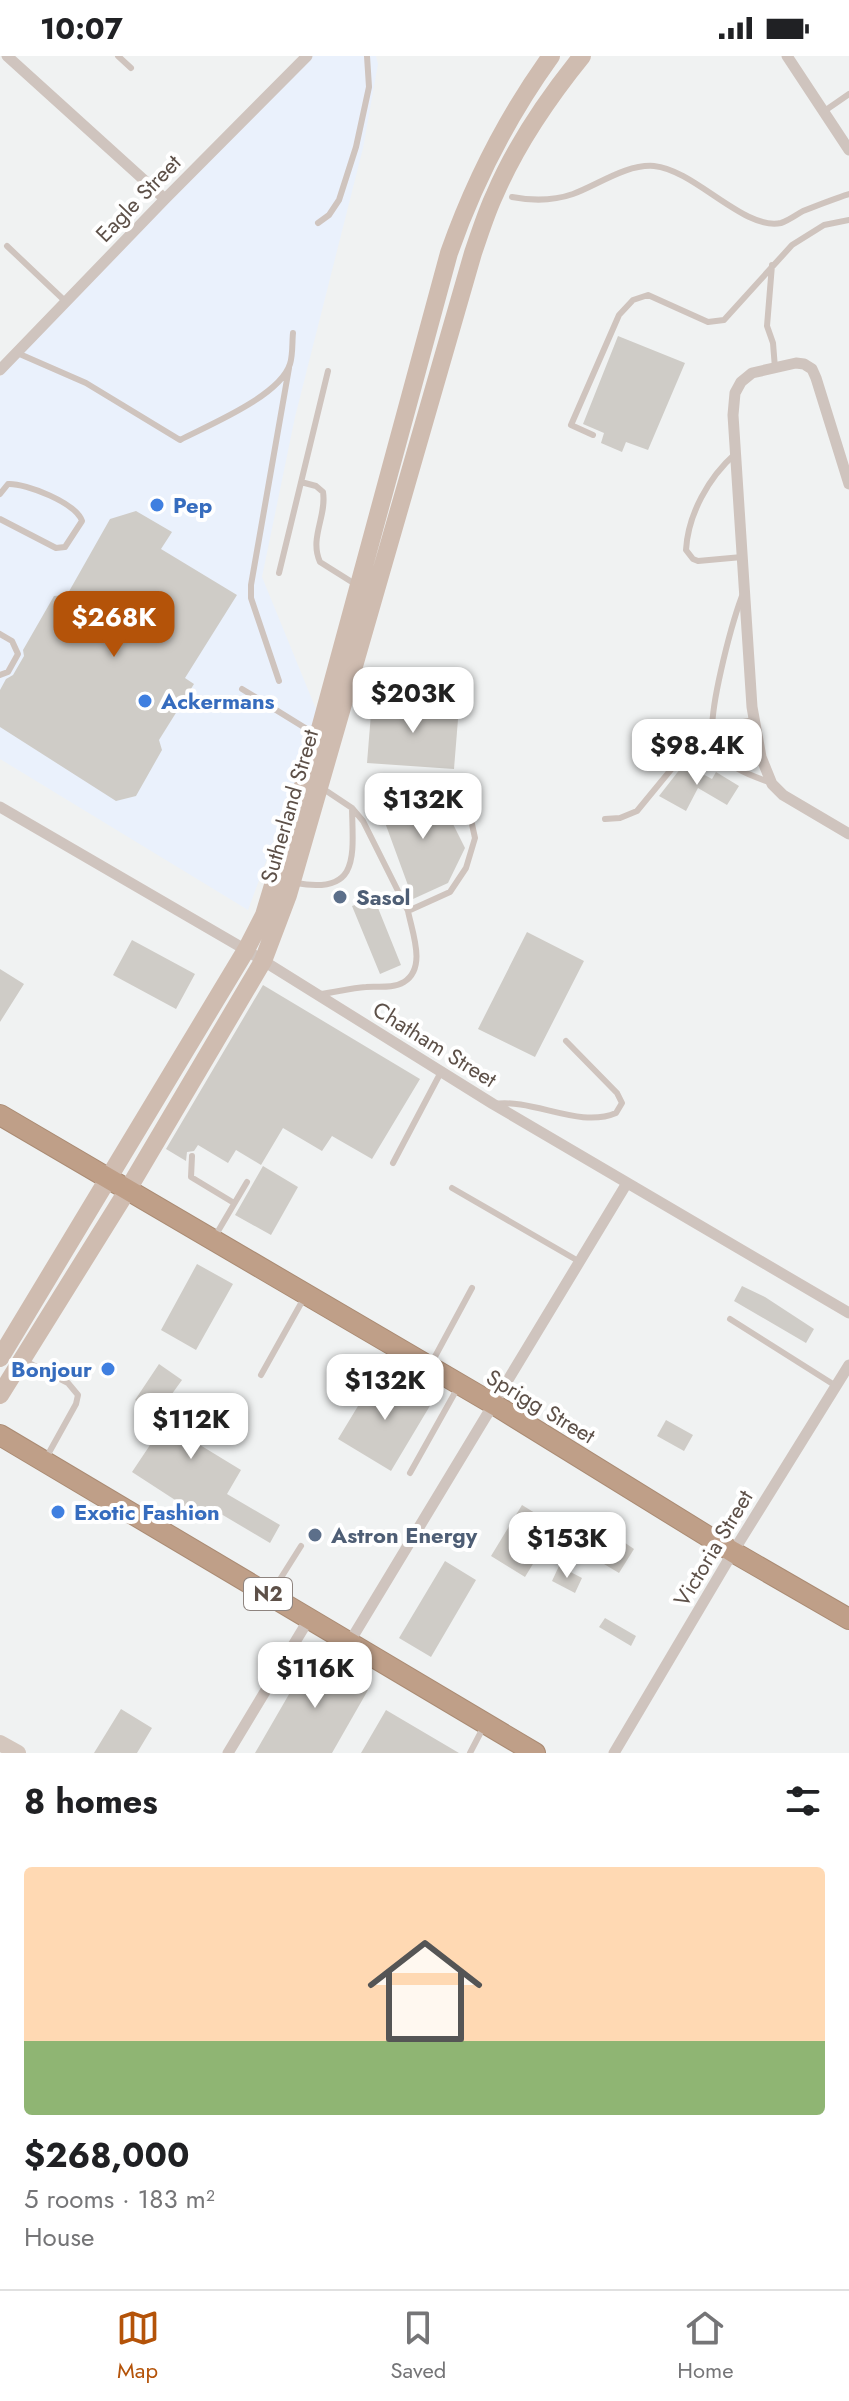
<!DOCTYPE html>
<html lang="en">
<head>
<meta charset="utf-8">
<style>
	:root { --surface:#fff; --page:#f2f2f2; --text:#202124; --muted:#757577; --line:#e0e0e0; --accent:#b45309 }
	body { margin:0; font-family:Jost,sans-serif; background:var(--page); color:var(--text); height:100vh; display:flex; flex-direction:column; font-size:30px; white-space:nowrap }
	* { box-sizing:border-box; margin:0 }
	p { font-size:26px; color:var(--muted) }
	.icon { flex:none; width:44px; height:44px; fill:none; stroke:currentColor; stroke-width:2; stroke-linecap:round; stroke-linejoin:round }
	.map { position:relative; height:1697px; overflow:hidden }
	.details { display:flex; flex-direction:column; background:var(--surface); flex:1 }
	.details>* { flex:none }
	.price { position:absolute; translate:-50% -68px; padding:0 18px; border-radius:16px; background:#fff; color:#222; font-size:26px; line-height:52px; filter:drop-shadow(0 2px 4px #0008) }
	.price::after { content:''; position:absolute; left:50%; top:48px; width:24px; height:18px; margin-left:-12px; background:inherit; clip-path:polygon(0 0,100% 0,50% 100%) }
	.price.on { background:var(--accent); color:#fff }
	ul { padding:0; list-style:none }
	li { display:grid; align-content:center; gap:16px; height:424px; padding:0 24px }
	li span { display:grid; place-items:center; height:248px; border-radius:8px; color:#555 }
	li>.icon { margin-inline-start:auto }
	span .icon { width:144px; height:144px; fill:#fffc; stroke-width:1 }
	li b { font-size:34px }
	h2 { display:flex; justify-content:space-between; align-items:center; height:96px; padding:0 24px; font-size:34px }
	.status { display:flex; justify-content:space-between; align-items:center; height:56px; padding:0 40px; background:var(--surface); direction:ltr }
	.status svg { height:22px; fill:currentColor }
	.tabs { display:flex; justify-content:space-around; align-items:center; height:112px; border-top:2px solid var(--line); background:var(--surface); font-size:22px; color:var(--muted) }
	.tabs a { display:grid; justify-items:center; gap:4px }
	.tabs .on { color:var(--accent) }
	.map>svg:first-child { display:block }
	.commercial { fill:#eaf1fc }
	.building { fill:#cfccc7 }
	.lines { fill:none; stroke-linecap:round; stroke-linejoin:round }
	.highway-casing { stroke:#aa8b73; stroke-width:22 }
	.lane { stroke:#cfc4be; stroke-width:6 }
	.street { stroke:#cfc4be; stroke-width:11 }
	.secondary { stroke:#d4c7be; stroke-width:16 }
	.primary { stroke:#cfbcb0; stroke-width:18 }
	.highway { stroke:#bf9f88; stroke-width:20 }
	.shop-dot { fill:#3f7fe0; stroke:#fff; stroke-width:3 }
	.service-dot { fill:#5c6f8a; stroke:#fff; stroke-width:3 }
	.labels { text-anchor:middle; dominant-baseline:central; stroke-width:8; stroke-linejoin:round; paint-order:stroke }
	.shield { fill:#fff; stroke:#8e847f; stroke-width:2 }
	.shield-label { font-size:20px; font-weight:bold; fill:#5d5048 }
	.street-label { font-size:22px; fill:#5d5048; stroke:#fff }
	.shop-label { font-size:22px; font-weight:bold; fill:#366cbe; stroke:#fff; text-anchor:start }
	.service-label { font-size:22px; font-weight:bold; fill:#4e5e75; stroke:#fff; text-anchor:start }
</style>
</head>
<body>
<div class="status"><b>10:07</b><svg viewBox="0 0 49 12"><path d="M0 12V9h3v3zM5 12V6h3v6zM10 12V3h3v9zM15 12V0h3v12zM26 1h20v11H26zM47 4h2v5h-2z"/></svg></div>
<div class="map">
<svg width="849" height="1697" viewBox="0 0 849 1697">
	<rect width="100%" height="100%" fill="#f0f2f2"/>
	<path class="commercial" d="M308,0H376L378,8L363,92L295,361L262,521L318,658L302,708L248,854L0,703V321Z"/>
	<path class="building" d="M618,280L685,307L648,394L626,386L622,396L601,387L604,377L583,368Z
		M136,455L172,476L161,493L237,539L185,622L194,628L159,684L162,694L136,740L116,745L0,671V634L6,623L13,619L24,600L23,594L54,540L67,539L110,463Z
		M372,645L459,651L454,713L367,707Z
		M684,708L712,723L716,716L739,730L727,749L698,732L686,755L659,740Z
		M376,742H440L465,792L448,827L413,843Z
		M374,842L401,909L380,918L352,850Z
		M527,876L584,905L535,1001L478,973Z
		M132,884L195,918L176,953L113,919Z
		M0,913L24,928L0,966Z
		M263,929L420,1023L372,1103L332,1080L322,1095L283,1072L261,1109L236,1094L228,1107L198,1089L194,1095L187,1096L186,1105L166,1093Z
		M263,1110L298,1131L271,1179L235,1159Z
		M197,1208L233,1228L196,1294L161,1274Z
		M742,1230L765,1241L814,1273L806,1287L734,1245Z
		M159,1308L182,1324L169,1342L212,1371L200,1389L241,1414L227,1438L280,1469L270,1487L216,1455L209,1466L132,1416L166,1365L135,1344Z
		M378,1317L431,1348L391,1415L338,1383Z
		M666,1364L693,1379L684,1395L657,1380Z
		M522,1449L556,1470L525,1521L491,1500Z
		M615,1480L634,1493L619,1517L599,1505Z
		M445,1505L476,1524L431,1601L399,1582Z
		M559,1510L582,1522L575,1537L552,1525Z
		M605,1562L636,1580L631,1590L599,1571Z
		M314,1595L360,1621L357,1628L368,1634L332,1697H255Z
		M121,1653L152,1672L137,1697H94Z
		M386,1654L459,1697H361Z"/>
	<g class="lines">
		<defs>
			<path id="highway" d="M0,1059L495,1349L733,1496L849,1563
				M0,1379L535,1697"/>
		</defs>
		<use href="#highway" class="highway-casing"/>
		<path class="lane" d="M118,0L131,12
			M823,56L849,38
			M512,141C533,145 553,145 573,138C598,129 626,108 654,110C695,114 744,175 781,167C788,165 796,159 803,155C818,149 833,143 849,138
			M318,167L329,159L339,144L356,91L369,31L367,0
			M7,190L65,245
			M772,209L767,270L773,287L775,312
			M15,296L86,327L180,384C209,369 280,340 290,308C293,299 292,286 293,277
			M593,379L571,369L619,259L633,244L648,239L708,266L724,264L792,189L824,169L849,164
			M735,398C709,421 688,458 686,494L693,503L698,505L742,501
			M301,426L316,430L323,436C327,460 309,482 320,506L355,528
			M0,438L8,428C26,427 76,447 82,465L65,491L56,492L0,463
			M279,517L328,315
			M742,540C732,567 705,664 714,687C723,710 749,719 769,726
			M0,578L12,585L18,598L8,616L0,619
			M279,625L251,542V529L289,312
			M242,633L315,678
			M712,672L754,664
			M322,732L352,752L363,765L408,855L450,836L466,812L475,782L466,741
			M605,763L620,762L637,755L683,699L702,687L713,685
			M296,827C360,839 353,800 352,752
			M321,938C336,936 351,932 366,931C377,930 393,933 404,926C427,912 412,876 408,855
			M494,1048C533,1042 579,1073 616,1057L622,1047L617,1037L566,985
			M192,1100L191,1121L234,1147
			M393,1107L441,1016
			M452,1132L580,1206
			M214,1182L247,1126
			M730,1263L836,1330
			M23,1304L68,1327L78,1339L76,1348L46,1402
			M431,1308L472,1232
			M261,1319L304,1242
			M410,1417L457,1333
			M272,1536L301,1490
			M470,1697L483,1672"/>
		<path class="street" d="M7,0L165,143
			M787,0L849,94
			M0,314L165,143L307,0
			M849,428L816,322L812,313L804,308L796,307L752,317L741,326L735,337L733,359L752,651L761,701L772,728L783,739L849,778
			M0,751L246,894L493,1048L849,1257
			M349,1587L627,1127
			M228,1697L309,1563
			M614,1697L733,1496L849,1309"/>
		<path class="secondary" d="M0,1687L18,1697"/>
		<path class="primary" d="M0,1302L246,894L264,859L318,680L449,197C474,126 507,61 551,0
			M0,1339L127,1135L263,905L288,839L473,197C480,177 486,157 495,138C516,89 548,42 582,0"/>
		<use href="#highway" class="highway"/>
	</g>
	<g class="shop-dot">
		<circle cx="157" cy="449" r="8"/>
		<circle cx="145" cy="645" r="8"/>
		<circle cx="108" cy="1313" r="8"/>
		<circle cx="58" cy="1456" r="8"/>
	</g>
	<g class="service-dot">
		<circle cx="340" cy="841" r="8"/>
		<circle cx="315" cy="1479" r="8"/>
	</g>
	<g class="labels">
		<rect class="shield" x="244" y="1522" width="48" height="32" rx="6"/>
		<g class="shield-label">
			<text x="268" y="1538">N2</text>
		</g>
		<g class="street-label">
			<text transform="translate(138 142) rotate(-46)">Eagle Street</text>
			<text transform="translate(289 750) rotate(-74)">Sutherland Street</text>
			<text transform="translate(435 988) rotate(32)">Chatham Street</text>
			<text transform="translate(541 1350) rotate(31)">Sprigg Street</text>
			<text transform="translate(713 1492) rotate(-59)">Victoria Street</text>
		</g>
		<g class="shop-label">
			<text x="173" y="449">Pep</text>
			<text x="161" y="645">Ackermans</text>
			<text x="92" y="1313" text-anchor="end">Bonjour</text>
			<text x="74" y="1456">Exotic Fashion</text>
		</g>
		<g class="service-label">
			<text x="356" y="841">Sasol</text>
			<text x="331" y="1479">Astron Energy</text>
		</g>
	</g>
</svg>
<b class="price on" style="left:114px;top:603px">$268K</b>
<b class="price" style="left:413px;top:679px">$203K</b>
<b class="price" style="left:697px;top:731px">$98.4K</b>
<b class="price" style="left:423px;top:785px">$132K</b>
<b class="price" style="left:385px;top:1366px">$132K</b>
<b class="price" style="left:191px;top:1405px">$112K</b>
<b class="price" style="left:567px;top:1524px">$153K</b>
<b class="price" style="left:315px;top:1654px">$116K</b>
</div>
<section class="details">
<h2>8 homes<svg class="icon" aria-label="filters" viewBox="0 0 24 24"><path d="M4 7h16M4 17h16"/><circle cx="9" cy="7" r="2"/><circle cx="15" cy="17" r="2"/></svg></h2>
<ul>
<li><span style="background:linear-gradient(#ffd9b3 70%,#8fb573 0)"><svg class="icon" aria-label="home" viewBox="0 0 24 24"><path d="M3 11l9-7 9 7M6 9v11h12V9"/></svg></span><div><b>$268,000</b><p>5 rooms · 183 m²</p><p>House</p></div></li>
</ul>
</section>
<nav class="tabs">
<a class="on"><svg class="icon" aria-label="map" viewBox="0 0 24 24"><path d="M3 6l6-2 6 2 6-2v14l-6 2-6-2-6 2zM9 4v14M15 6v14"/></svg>Map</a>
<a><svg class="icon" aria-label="saved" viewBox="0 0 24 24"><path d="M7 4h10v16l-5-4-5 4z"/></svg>Saved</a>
<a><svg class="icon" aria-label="home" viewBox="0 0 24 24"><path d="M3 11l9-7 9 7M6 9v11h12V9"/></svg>Home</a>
</nav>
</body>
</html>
